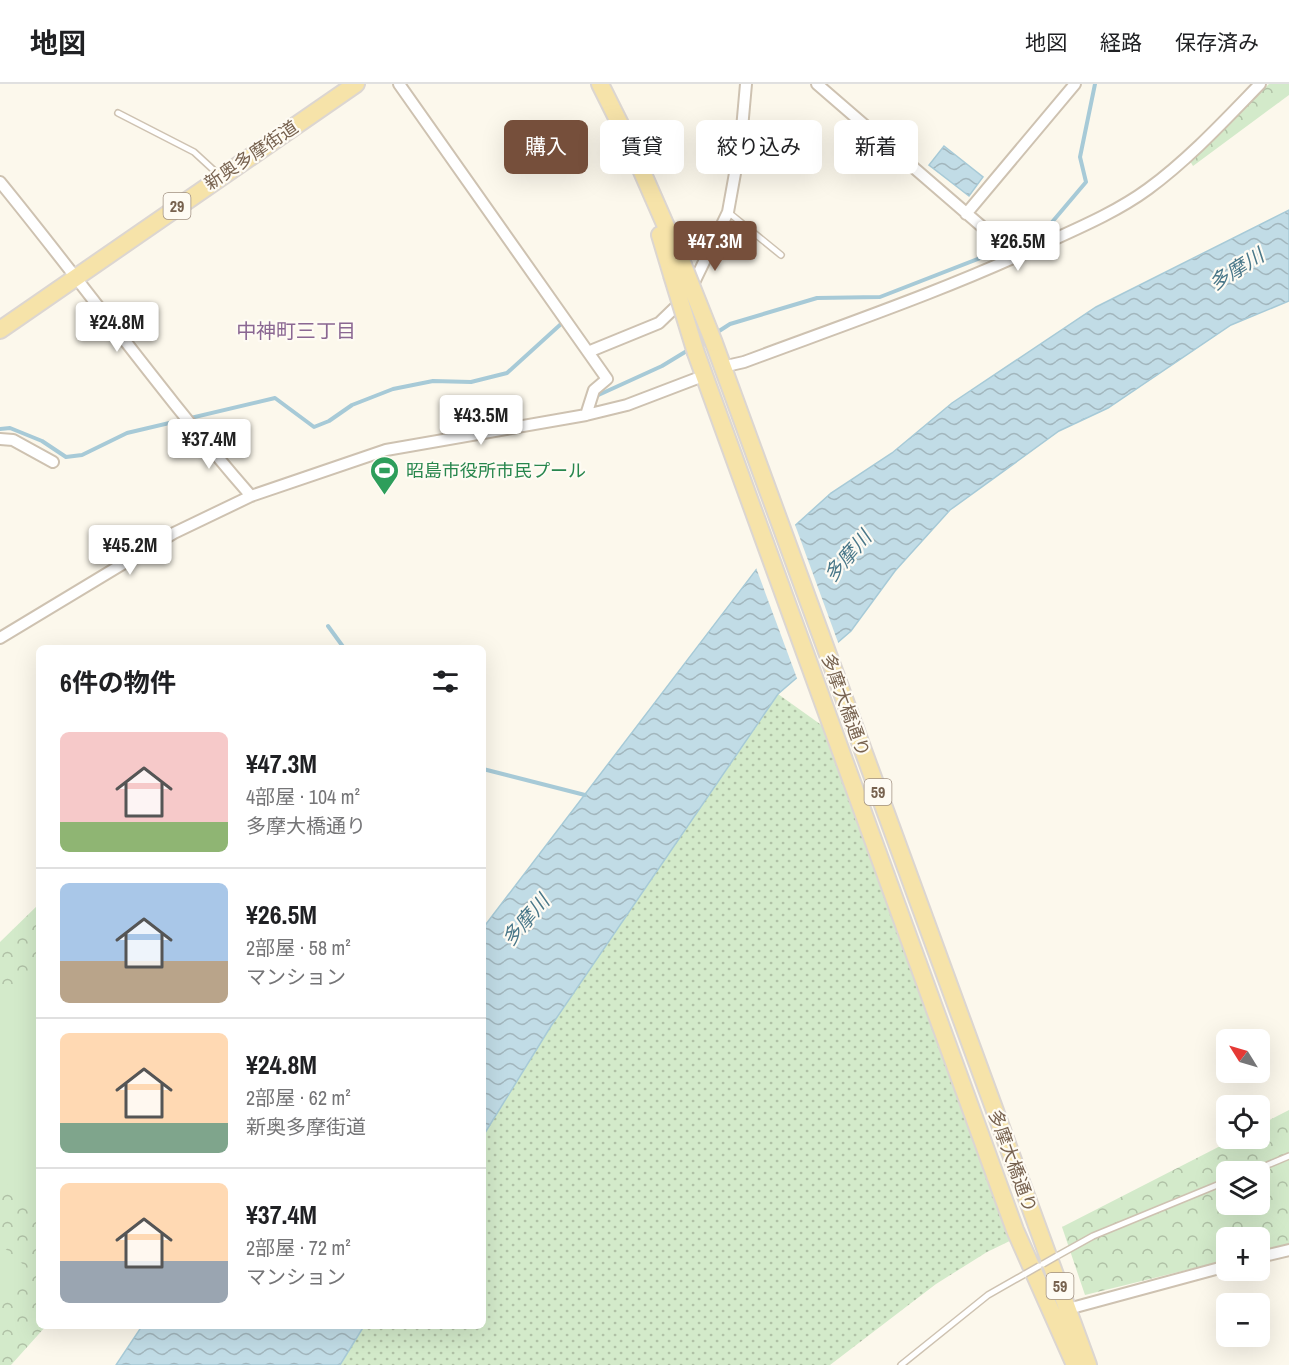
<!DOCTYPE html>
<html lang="ja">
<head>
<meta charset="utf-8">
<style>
	:root { --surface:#fff; --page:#f6f6f6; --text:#202124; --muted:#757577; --line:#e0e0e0; --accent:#764f3b }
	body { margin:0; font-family:"Archivo Narrow","Noto Sans JP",sans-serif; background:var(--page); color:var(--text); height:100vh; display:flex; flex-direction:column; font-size:22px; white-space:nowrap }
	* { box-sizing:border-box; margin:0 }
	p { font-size:20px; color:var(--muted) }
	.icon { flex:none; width:33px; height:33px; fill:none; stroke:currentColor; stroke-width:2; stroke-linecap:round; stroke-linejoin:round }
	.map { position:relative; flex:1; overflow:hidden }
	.drawer { position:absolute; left:36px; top:561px; width:450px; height:684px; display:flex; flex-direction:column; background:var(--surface); border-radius:9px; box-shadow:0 6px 24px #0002 }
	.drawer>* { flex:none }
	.hud { position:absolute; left:504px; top:36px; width:570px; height:54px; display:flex; gap:12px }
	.needle { width:39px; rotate:307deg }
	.tools { position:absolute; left:1216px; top:945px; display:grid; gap:12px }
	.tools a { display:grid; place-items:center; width:54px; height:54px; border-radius:9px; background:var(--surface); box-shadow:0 6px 24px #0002; font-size:30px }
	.price { position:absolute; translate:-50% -51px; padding:0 14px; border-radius:6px; background:#fff; color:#222; font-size:20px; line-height:39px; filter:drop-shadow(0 2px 3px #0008) }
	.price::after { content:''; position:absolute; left:50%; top:36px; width:18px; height:14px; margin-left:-9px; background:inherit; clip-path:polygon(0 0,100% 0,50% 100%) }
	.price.on { background:var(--accent); color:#fff }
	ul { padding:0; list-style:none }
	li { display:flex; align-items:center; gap:18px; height:150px; padding:0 24px }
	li+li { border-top:2px solid var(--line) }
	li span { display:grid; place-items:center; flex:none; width:168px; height:120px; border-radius:9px; color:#555 }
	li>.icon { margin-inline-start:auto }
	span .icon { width:72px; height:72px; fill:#fffc; stroke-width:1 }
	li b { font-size:26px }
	h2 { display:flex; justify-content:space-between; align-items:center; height:72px; padding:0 24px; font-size:26px }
	.tag { padding:0 21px; border-radius:9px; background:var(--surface); box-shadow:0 6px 24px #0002; font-size:21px; line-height:54px }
	.tag.on { background:var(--accent); color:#fff }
	header { display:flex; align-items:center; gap:36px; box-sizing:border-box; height:84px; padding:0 30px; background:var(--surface); border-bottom:2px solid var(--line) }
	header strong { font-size:28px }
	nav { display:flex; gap:33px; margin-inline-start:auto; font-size:21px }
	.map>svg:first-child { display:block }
	.grass { fill:url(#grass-dots) }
	.park { fill:url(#park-crowns); fill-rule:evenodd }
	.pitch { fill:#d3eaca }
	.water { fill:url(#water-waves); stroke:#a7cad7; stroke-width:1.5 }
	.pier { fill:#fcf8ec }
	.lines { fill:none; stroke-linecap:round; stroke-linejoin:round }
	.stream { stroke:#a7cad7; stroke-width:4 }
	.service-casing { stroke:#cec2b1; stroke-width:8 }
	.minor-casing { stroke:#cec2b1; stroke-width:14 }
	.primary-casing { stroke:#dcd6d1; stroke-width:20 }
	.service { stroke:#fff; stroke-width:5 }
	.minor { stroke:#fff; stroke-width:10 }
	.primary { stroke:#f6e3a9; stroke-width:16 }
	.service-bridge-casing { stroke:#cec2b1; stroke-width:8; stroke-linecap:butt }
	.primary-bridge-casing { stroke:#dcd6d1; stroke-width:20; stroke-linecap:butt }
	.service-bridge { stroke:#fff; stroke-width:5 }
	.primary-bridge { stroke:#f6e3a9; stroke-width:16 }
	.labels { text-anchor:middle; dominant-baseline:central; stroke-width:4.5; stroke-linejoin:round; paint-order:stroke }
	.shield { fill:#fefbf3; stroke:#a09080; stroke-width:1.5 }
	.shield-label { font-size:16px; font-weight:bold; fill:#77624f }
	.street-label { font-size:18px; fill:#77624f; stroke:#fefbf3 }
	.leisure-label { font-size:18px; fill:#27864d; stroke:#fefbf3; text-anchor:start }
	.water-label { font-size:20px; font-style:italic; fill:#497789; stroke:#fefbf3 }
	.neighbourhood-label { font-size:20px; fill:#8a6792; stroke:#fefbf3 }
</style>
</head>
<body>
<header>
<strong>地図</strong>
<nav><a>地図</a><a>経路</a><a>保存済み</a></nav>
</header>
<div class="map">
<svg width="1289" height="1281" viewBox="0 0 1289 1281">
	<defs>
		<pattern id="grass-dots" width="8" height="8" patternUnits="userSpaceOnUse" patternTransform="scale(1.5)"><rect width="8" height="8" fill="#d3eaca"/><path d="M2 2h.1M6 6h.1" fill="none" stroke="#b0c1a6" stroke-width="1.8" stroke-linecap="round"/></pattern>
		<pattern id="park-crowns" width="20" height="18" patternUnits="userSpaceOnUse" patternTransform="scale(1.5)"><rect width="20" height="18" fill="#d3eaca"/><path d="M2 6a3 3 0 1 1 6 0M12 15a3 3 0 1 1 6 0" fill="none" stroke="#b0c1a6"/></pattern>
		<pattern id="water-waves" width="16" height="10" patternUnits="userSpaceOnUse" patternTransform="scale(1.5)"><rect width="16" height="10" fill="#c1dce6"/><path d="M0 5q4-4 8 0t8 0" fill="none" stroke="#a2b6bd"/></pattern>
	</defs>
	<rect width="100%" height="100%" fill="#fcf8ec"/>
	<path class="grass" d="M778,610L834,650L1018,1153L987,1168L936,1200L830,1281H340L364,1242H483V1052L551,942Z"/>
	<path class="park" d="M1269,0H1289V11L1193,82L1190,77Z
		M39,820V1242H46L11,1281H0V858Z
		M1289,1026V1161L1260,1168V1154H1227V1176L1085,1211L1062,1143L1234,1055L1260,1054V1041ZM1227,1088H1260V1120H1227Z"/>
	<path class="pitch" d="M39,876V1141L0,1091V917Z
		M0,1160L26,1183L0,1212Z"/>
	<path class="water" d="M944,62L983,93L969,112L929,81Z
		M1289,126V217L1231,241L1108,324L1059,347L950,426L895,487L851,547L778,610L551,942L483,1052V844L778,457L831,409L892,369L952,319L1096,223Z
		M142,1242H364L340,1281H116Z"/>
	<path class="pier" d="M794,438L839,561L798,597L755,481L776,455Z"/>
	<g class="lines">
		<path class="stream" d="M716,249L730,240L817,214L880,213L1042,150L1086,98L1080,73L1095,0
			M594,313L662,282L690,265
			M0,345L10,344L42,357L66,373L82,371L127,349L275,314L314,343L329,337L352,321L393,305L433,297L471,298L507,289L561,240
			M328,542L344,564
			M483,685L585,711"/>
		<defs>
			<path id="service" d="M118,29L194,68L219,91
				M728,128L781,171
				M1251,1088L1289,1072
				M1057,1172L1093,1152L1227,1097
				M901,1281L988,1211L1025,1190"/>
			<path id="minor" d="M399,0L588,268
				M817,0L1017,173
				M0,98C85,202 163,311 251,412
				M966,130L1075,0
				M722,283L744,278C846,240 949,205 1048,158C1081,143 1118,127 1148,105C1189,75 1225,36 1260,0
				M586,331L594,306L607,295L588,268L659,239L688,211L728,128L741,56L746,0
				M0,355L13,356L53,378
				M0,554L174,449L251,412L386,366L586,331L627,321L703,292
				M1260,1173L1289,1166
				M1068,1225L1227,1182"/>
			<path id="primary" d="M600,0L629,58L683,181
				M660,151L672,191
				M0,246L356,0
				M714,259L1088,1281
				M696,269L1015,1146L1075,1281"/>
		</defs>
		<use href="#service" class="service-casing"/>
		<use href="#minor" class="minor-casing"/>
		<use href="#primary" class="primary-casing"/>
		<use href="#service" class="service"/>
		<use href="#minor" class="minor"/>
		<use href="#primary" class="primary"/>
		<defs>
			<path id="service-bridge" d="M1043,1180L1057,1172
				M1025,1190L1039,1182"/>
			<path id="primary-bridge" d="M683,181L714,259
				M672,191L696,269"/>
		</defs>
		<use href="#service-bridge" class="service-bridge-casing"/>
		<use href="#primary-bridge" class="primary-bridge-casing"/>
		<use href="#service-bridge" class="service-bridge"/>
		<use href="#primary-bridge" class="primary-bridge"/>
	</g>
	<defs>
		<symbol id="stadium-pin" viewBox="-11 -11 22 30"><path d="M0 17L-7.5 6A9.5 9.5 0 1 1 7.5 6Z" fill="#2e9e5b" stroke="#fefbf3"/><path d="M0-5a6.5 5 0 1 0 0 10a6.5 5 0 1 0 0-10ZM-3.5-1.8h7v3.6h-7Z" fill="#fff"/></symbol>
	</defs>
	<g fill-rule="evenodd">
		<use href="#stadium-pin" x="368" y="370" width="33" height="45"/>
	</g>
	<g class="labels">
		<g class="shield">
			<rect x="163.5" y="109" width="27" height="26" rx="4.5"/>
			<rect x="864.5" y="695" width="27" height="26" rx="4.5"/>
			<rect x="1046.5" y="1189" width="27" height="26" rx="4.5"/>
		</g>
		<g class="shield-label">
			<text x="177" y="122">29</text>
			<text x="878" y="708">59</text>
			<text x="1060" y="1202">59</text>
		</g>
		<g class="street-label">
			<text transform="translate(251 71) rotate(-34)">新奥多摩街道</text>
			<text transform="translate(846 621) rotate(70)">多摩大橋通り</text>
			<text transform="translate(1013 1077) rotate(70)">多摩大橋通り</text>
		</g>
		<g class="leisure-label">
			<text x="406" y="386">昭島市役所市民プール</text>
		</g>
		<g class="water-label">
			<text transform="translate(1236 185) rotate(-32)">多摩川</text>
			<text transform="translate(847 472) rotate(-49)">多摩川</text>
			<text transform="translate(525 836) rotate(-49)">多摩川</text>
		</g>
		<g class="neighbourhood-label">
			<text x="296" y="246">中神町三丁目</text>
		</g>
	</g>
</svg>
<div class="tools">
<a><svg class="needle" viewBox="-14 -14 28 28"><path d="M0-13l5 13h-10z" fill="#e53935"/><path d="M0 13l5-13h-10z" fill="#757577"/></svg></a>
<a><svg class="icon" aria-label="locate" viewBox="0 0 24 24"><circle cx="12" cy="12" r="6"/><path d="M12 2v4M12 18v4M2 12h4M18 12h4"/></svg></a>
<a><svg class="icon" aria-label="layers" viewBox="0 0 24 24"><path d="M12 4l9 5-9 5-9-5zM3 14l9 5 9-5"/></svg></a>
<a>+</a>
<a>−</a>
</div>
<b class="price on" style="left:715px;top:188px">¥47.3M</b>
<b class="price" style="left:1018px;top:188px">¥26.5M</b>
<b class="price" style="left:117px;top:269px">¥24.8M</b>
<b class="price" style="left:481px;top:362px">¥43.5M</b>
<b class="price" style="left:209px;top:386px">¥37.4M</b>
<b class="price" style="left:130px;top:492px">¥45.2M</b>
<div class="hud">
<a class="tag on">購入</a>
<a class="tag">賃貸</a>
<a class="tag">絞り込み</a>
<a class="tag">新着</a>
</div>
<section class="drawer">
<h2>6件の物件<svg class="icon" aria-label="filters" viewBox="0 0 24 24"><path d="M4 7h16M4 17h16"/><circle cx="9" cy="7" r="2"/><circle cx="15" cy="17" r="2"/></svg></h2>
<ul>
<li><span style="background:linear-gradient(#f6c9c9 75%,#8fb573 0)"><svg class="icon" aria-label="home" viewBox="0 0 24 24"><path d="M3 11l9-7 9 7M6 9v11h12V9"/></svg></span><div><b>¥47.3M</b><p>4部屋 · 104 m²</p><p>多摩大橋通り</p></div></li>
<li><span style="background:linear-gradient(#a9c7e8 65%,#b9a48a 0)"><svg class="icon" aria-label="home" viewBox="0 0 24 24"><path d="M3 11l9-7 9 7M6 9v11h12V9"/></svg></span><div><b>¥26.5M</b><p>2部屋 · 58 m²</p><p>マンション</p></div></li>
<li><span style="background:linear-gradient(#ffd9b3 75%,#7fa58c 0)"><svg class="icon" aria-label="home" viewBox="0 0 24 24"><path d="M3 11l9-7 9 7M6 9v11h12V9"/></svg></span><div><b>¥24.8M</b><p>2部屋 · 62 m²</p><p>新奥多摩街道</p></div></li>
<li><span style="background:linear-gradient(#ffd9b3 65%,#9aa5b1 0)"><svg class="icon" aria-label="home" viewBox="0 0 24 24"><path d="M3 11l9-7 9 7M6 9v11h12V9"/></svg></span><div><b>¥37.4M</b><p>2部屋 · 72 m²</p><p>マンション</p></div></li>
</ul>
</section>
</div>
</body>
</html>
